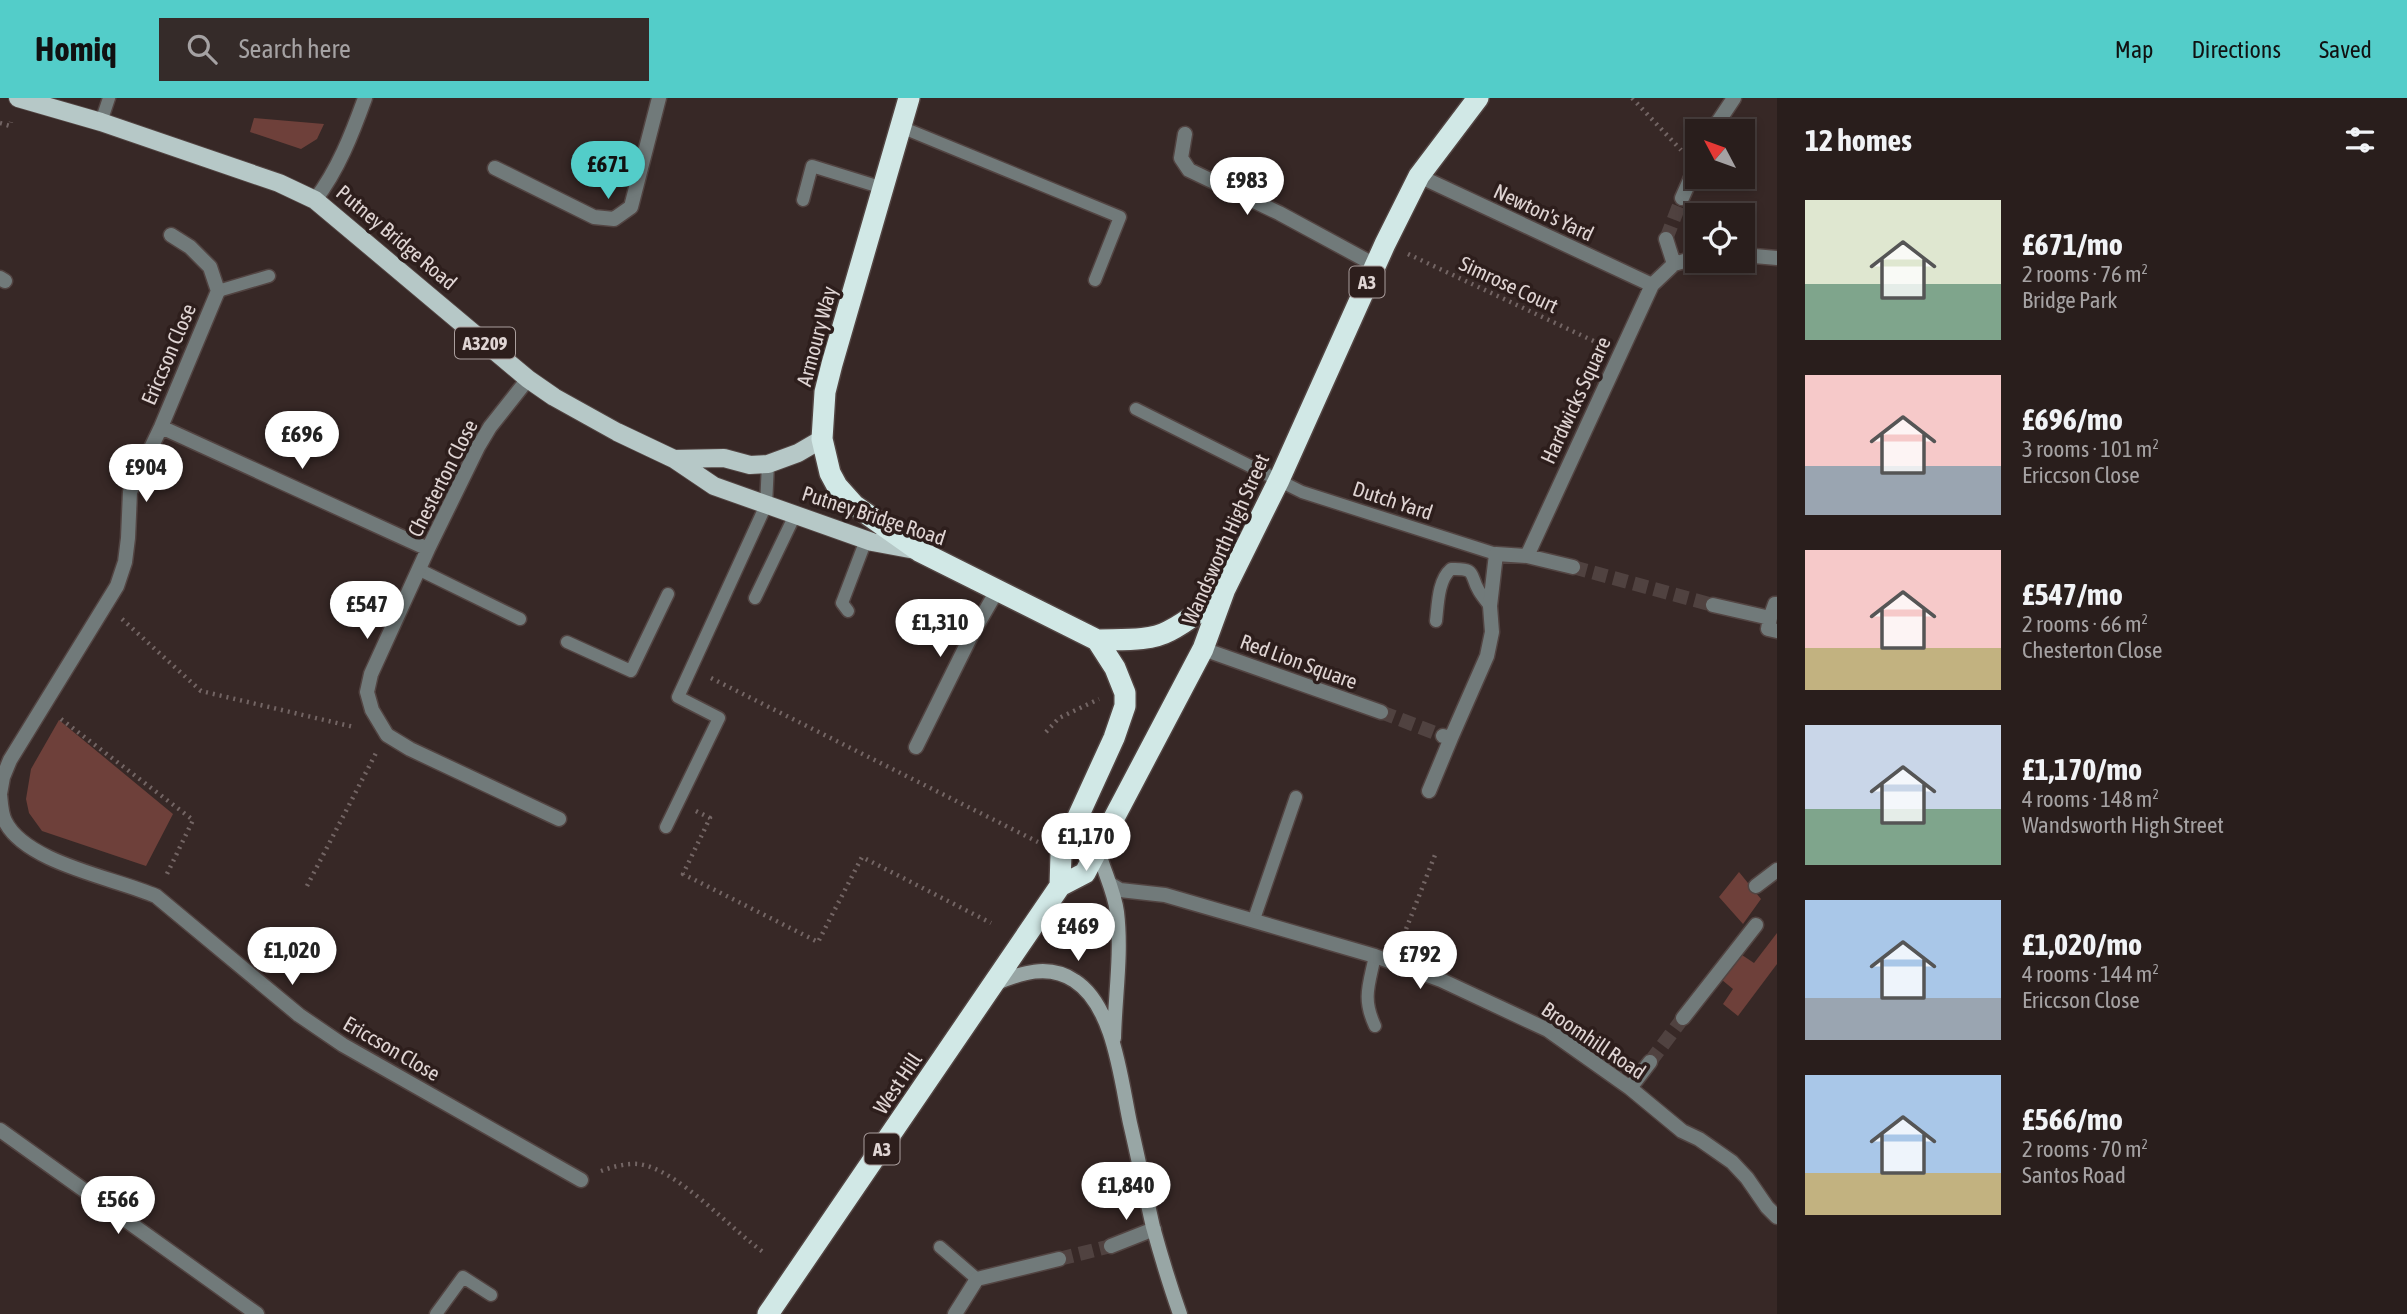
<!DOCTYPE html>
<html lang="en">
<head>
<meta charset="utf-8">
<style>
	:root { --surface:#291e1c; --page:#352b29; --text:#f1f3f6; --muted:#a5a2a3; --line:#453c3b; --accent:#53cdc9 }
	body { margin:0; font-family:"Asap Condensed",sans-serif; background:var(--page); color:var(--text); height:100vh; display:flex; flex-direction:column; font-size:26px; white-space:nowrap }
	* { box-sizing:border-box; margin:0 }
	p { font-size:23px; color:var(--muted) }
	.icon { flex:none; width:38px; height:38px; fill:none; stroke:currentColor; stroke-width:2; stroke-linecap:round; stroke-linejoin:round }
	.map { position:relative; flex:1; overflow:hidden }
	.panel { display:flex; flex-direction:column; background:var(--surface); width:630px }
	.panel>* { flex:none }
	.needle { width:46px; rotate:311deg }
	.tools { position:absolute; left:1685px; top:21px; display:grid; gap:14px }
	.tools a { display:grid; place-items:center; width:70px; height:70px; border-radius:0px; background:var(--surface); box-shadow:0 4px 10px #0003,0 0 0 2px var(--line); font-size:35px }
	.price { position:absolute; translate:-50% -60px; padding:0 16px; border-radius:24px; background:#fff; color:#222; font-size:23px; line-height:46px; filter:drop-shadow(0 2px 4px #0008) }
	.price::after { content:''; position:absolute; left:50%; top:42px; width:21px; height:16px; margin-left:-10px; background:inherit; clip-path:polygon(0 0,100% 0,50% 100%) }
	.price.current { background:var(--accent); color:#111 }
	ul { padding:0; list-style:none }
	li { display:flex; align-items:center; gap:21px; height:175px; padding:0 28px }
	li span { display:grid; place-items:center; flex:none; width:196px; height:140px; border-radius:0px; color:#555 }
	li>.icon { margin-inline-start:auto }
	span .icon { width:84px; height:84px; fill:#fffc; stroke-width:1 }
	li b { font-size:30px }
	h2 { display:flex; justify-content:space-between; align-items:center; height:84px; padding:0 28px; font-size:30px }
	header { display:flex; align-items:center; gap:42px; box-sizing:border-box; height:98px; padding:0 35px; background:var(--accent); color:#111 }
	header strong { font-size:33px }
	nav { display:flex; gap:38px; margin-inline-start:auto; font-size:24px }
	.search { width:490px; height:63px; background:var(--page); display:flex; align-items:center; gap:18px; box-sizing:border-box; padding:0 24px; border-radius:0px; color:var(--muted); font-size:26px }
	main { display:flex; flex:1; min-height:0 }
	.map>svg:first-child { display:block }
	.green { fill:#6e403a }
	.lines { fill:none; stroke-linecap:round; stroke-linejoin:round }
	.street-tunnel { stroke:#504240; stroke-width:14; stroke-dasharray:14 7; stroke-linecap:butt }
	.lane-casing { stroke:#524442; stroke-width:15 }
	.street-casing { stroke:#524442; stroke-width:17 }
	.secondary-casing { stroke:#524442; stroke-width:17 }
	.primary-casing { stroke:#524442; stroke-width:20 }
	.highway-casing { stroke:#524442; stroke-width:24 }
	.path { stroke:#736564; stroke-width:4.5; stroke-dasharray:2 5; stroke-linecap:butt }
	.lane { stroke:#717a7a; stroke-width:12 }
	.street { stroke:#717a7a; stroke-width:14 }
	.secondary { stroke:#98a6a5; stroke-width:14 }
	.primary { stroke:#b6c8c7; stroke-width:18 }
	.highway { stroke:#d1e8e6; stroke-width:21 }
	.labels { text-anchor:middle; dominant-baseline:central; stroke-width:7; stroke-linejoin:round; paint-order:stroke }
	.shield { fill:#2d1e1c; stroke:#aa9e9d; stroke-width:2 }
	.shield-label { font-size:19px; font-weight:bold; fill:#e0d5d4 }
	.street-label { font-size:21px; fill:#e0d5d4; stroke:#2d1e1c }
</style>
</head>
<body>
<header>
<strong>Homiq</strong>
<div class="search"><svg class="icon" aria-label="search" viewBox="0 0 24 24"><circle cx="10" cy="10" r="6"/><path d="M15 15l6 6"/></svg>Search here</div>
<nav><a>Map</a><a>Directions</a><a>Saved</a></nav>
</header>
<main>
<div class="map">
<svg width="1777" height="1216" viewBox="0 0 1777 1216">
	<rect width="100%" height="100%" fill="#372826"/>
	<path class="green" d="M254,20L324,26L317,41L301,51L250,34Z
		M59,622L173,716L146,768L42,733L29,715L26,701L31,671Z
		M1739,774L1761,801L1743,826L1719,799Z
		M1777,835V866L1738,918L1723,906L1733,891L1722,882L1742,857L1754,865Z"/>
	<g class="lines">
		<path class="street-tunnel" d="M1666,141L1682,100
			M1573,469L1713,507
			M1381,614L1443,638
			M1650,964L1683,920
			M1059,1161L1111,1148"/>
		<defs>
			<path id="lane" d="M101,24L109,0
				M901,29L1120,119L1095,182
				M803,102L812,68L883,90
				M218,193L269,178
				M1136,311L1302,394L1496,456
				M420,472L520,521
				M755,500L795,417
				M848,513L842,505L866,442
				M1436,523C1438,506 1438,482 1451,471C1478,470 1469,477 1479,493C1482,498 1486,503 1490,508
				M567,544L631,573L668,496
				M666,729L719,620L678,599L766,407L768,366
				M1254,821L1296,699
				M1375,858C1369,887 1362,900 1375,928
				M940,1149L977,1181
				M436,1216L463,1179L491,1197"/>
			<path id="street" d="M1712,33L1734,0
				M1185,36L1181,60L1189,72L1279,115L1375,167
				M495,70L594,119L614,121L631,109L659,0
				M1419,78L1652,187
				M1682,100L1698,64
				M315,102C338,72 352,36 365,0
				M1666,141L1674,166
				M1743,157L1777,160
				M0,180L5,183
				M528,281L490,329L478,349L428,451L371,576L367,594L372,612L387,637L410,651L559,721
				M161,329L428,451
				M1527,458L1573,469
				M1713,507L1770,520L1768,531L1777,533
				M1770,520L1775,506H1777
				M1203,551L1381,614
				M1443,638L1451,640L1487,558L1492,534L1490,508L1496,456L1527,458L1652,187L1674,166L1698,159
				M916,649L972,536L998,491
				M1429,693L1451,640
				M0,696C1,705 1,715 5,723C25,765 115,780 156,798L299,917L343,947L581,1082
				M0,696L3,679L10,662L117,488L125,464L128,440L130,394L161,329L218,193L210,169L190,149L171,137
				M1110,786L1120,792L1165,797L1375,858L1441,882L1548,932L1630,990L1682,1033L1699,1041L1732,1064L1747,1080L1767,1109L1777,1119
				M1756,788L1777,772
				M1683,920L1756,827
				M1630,990L1650,964
				M0,1032L257,1216
				M1111,1148L1154,1131
				M955,1216L977,1181L1059,1161"/>
			<path id="secondary" d="M1098,751C1103,772 1114,792 1117,814C1122,856 1115,898 1114,940
				M994,886C1020,875 1049,865 1075,883C1114,908 1121,983 1130,1025C1138,1059 1145,1094 1153,1129C1161,1158 1170,1188 1180,1216"/>
			<path id="primary" d="M18,0L101,24L279,85L315,102L528,281L554,299L617,334L674,361L714,388L872,444L915,452
				M674,361L724,360L750,367L768,366L798,355L822,341"/>
			<path id="highway" d="M909,0L832,266L825,294L822,341L830,375L837,388L854,407L919,453L1097,542L1115,570L1125,595V608L1114,640L1061,756L1060,788
				M1097,542C1119,541 1149,544 1169,533C1189,523 1207,507 1223,493
				M768,1216L1060,788L1085,775L1203,551L1225,491L1279,382L1385,146L1419,78L1478,0"/>
		</defs>
		<use href="#lane" class="lane-casing"/>
		<use href="#street" class="street-casing"/>
		<use href="#secondary" class="secondary-casing"/>
		<use href="#primary" class="primary-casing"/>
		<use href="#highway" class="highway-casing"/>
		<path class="path" d="M1632,0L1681,52
			M0,25L10,28L11,24
			M1408,156L1600,246
			M122,521L201,593L354,629
			M711,580L1038,744
			M61,621L193,722L166,778
			M1046,634L1059,620L1099,601
			M696,713L710,720L683,776L818,844L862,759L991,825
			M307,788L376,655
			M1401,844L1435,757
			M601,1073C612,1069 626,1065 638,1066C677,1070 732,1133 766,1156"/>
		<use href="#lane" class="lane"/>
		<use href="#street" class="street"/>
		<use href="#secondary" class="secondary"/>
		<use href="#primary" class="primary"/>
		<use href="#highway" class="highway"/>
	</g>
	<g class="labels">
		<g class="shield">
			<rect x="1349.5" y="168.5" width="35" height="31" rx="5"/>
			<rect x="455" y="229.5" width="60" height="31" rx="5"/>
			<rect x="864.5" y="1035.5" width="35" height="31" rx="5"/>
		</g>
		<g class="shield-label">
			<text x="1367" y="184">A3</text>
			<text x="485" y="245">A3209</text>
			<text x="882" y="1051">A3</text>
		</g>
		<g class="street-label">
			<text transform="translate(1544 114) rotate(25)">Newton's Yard</text>
			<text transform="translate(397 139) rotate(40)">Putney Bridge Road</text>
			<text transform="translate(1509 186) rotate(25)">Simrose Court</text>
			<text transform="translate(816 238) rotate(-75)">Armoury Way</text>
			<text transform="translate(168 256) rotate(-67)">Ericcson Close</text>
			<text transform="translate(1575 302) rotate(-65)">Hardwicks Square</text>
			<text transform="translate(442 380) rotate(-63)">Chesterton Close</text>
			<text transform="translate(1393 402) rotate(18)">Dutch Yard</text>
			<text transform="translate(874 417) rotate(18)">Putney Bridge Road</text>
			<text transform="translate(1225 441) rotate(-66)">Wandsworth High Street</text>
			<text transform="translate(1299 563) rotate(20)">Red Lion Square</text>
			<text transform="translate(1594 942) rotate(34)">Broomhill Road</text>
			<text transform="translate(392 950) rotate(30)">Ericcson Close</text>
			<text transform="translate(897 985) rotate(-56)">West Hill</text>
		</g>
	</g>
</svg>
<div class="tools">
<a><svg class="needle" viewBox="-14 -14 28 28"><path d="M0-13l5 13h-10z" fill="#e53935"/><path d="M0 13l5-13h-10z" fill="#a5a2a3"/></svg></a>
<a><svg class="icon" aria-label="locate" viewBox="0 0 24 24"><circle cx="12" cy="12" r="6"/><path d="M12 2v4M12 18v4M2 12h4M18 12h4"/></svg></a>
</div>
<b class="price current" style="left:608px;top:103px">£671</b>
<b class="price" style="left:1247px;top:119px">£983</b>
<b class="price" style="left:302px;top:373px">£696</b>
<b class="price" style="left:146px;top:406px">£904</b>
<b class="price" style="left:367px;top:543px">£547</b>
<b class="price" style="left:940px;top:561px">£1,310</b>
<b class="price" style="left:1086px;top:775px">£1,170</b>
<b class="price" style="left:1078px;top:865px">£469</b>
<b class="price" style="left:292px;top:889px">£1,020</b>
<b class="price" style="left:1420px;top:893px">£792</b>
<b class="price" style="left:1126px;top:1124px">£1,840</b>
<b class="price" style="left:118px;top:1138px">£566</b>
</div>
<section class="panel">
<h2>12 homes<svg class="icon" aria-label="filters" viewBox="0 0 24 24"><path d="M4 7h16M4 17h16"/><circle cx="9" cy="7" r="2"/><circle cx="15" cy="17" r="2"/></svg></h2>
<ul>
<li><span style="background:linear-gradient(#dfe7d0 60%,#7fa58c 0)"><svg class="icon" aria-label="home" viewBox="0 0 24 24"><path d="M3 11l9-7 9 7M6 9v11h12V9"/></svg></span><div><b>£671/mo</b><p>2 rooms · 76 m²</p><p>Bridge Park</p></div></li>
<li><span style="background:linear-gradient(#f6c9c9 65%,#9aa5b1 0)"><svg class="icon" aria-label="home" viewBox="0 0 24 24"><path d="M3 11l9-7 9 7M6 9v11h12V9"/></svg></span><div><b>£696/mo</b><p>3 rooms · 101 m²</p><p>Ericcson Close</p></div></li>
<li><span style="background:linear-gradient(#f6c9c9 70%,#c2b280 0)"><svg class="icon" aria-label="home" viewBox="0 0 24 24"><path d="M3 11l9-7 9 7M6 9v11h12V9"/></svg></span><div><b>£547/mo</b><p>2 rooms · 66 m²</p><p>Chesterton Close</p></div></li>
<li><span style="background:linear-gradient(#c9d6e8 60%,#7fa58c 0)"><svg class="icon" aria-label="home" viewBox="0 0 24 24"><path d="M3 11l9-7 9 7M6 9v11h12V9"/></svg></span><div><b>£1,170/mo</b><p>4 rooms · 148 m²</p><p>Wandsworth High Street</p></div></li>
<li><span style="background:linear-gradient(#a9c7e8 70%,#9aa5b1 0)"><svg class="icon" aria-label="home" viewBox="0 0 24 24"><path d="M3 11l9-7 9 7M6 9v11h12V9"/></svg></span><div><b>£1,020/mo</b><p>4 rooms · 144 m²</p><p>Ericcson Close</p></div></li>
<li><span style="background:linear-gradient(#a9c7e8 70%,#c2b280 0)"><svg class="icon" aria-label="home" viewBox="0 0 24 24"><path d="M3 11l9-7 9 7M6 9v11h12V9"/></svg></span><div><b>£566/mo</b><p>2 rooms · 70 m²</p><p>Santos Road</p></div></li>
</ul>
</section>
</main>
</body>
</html>
